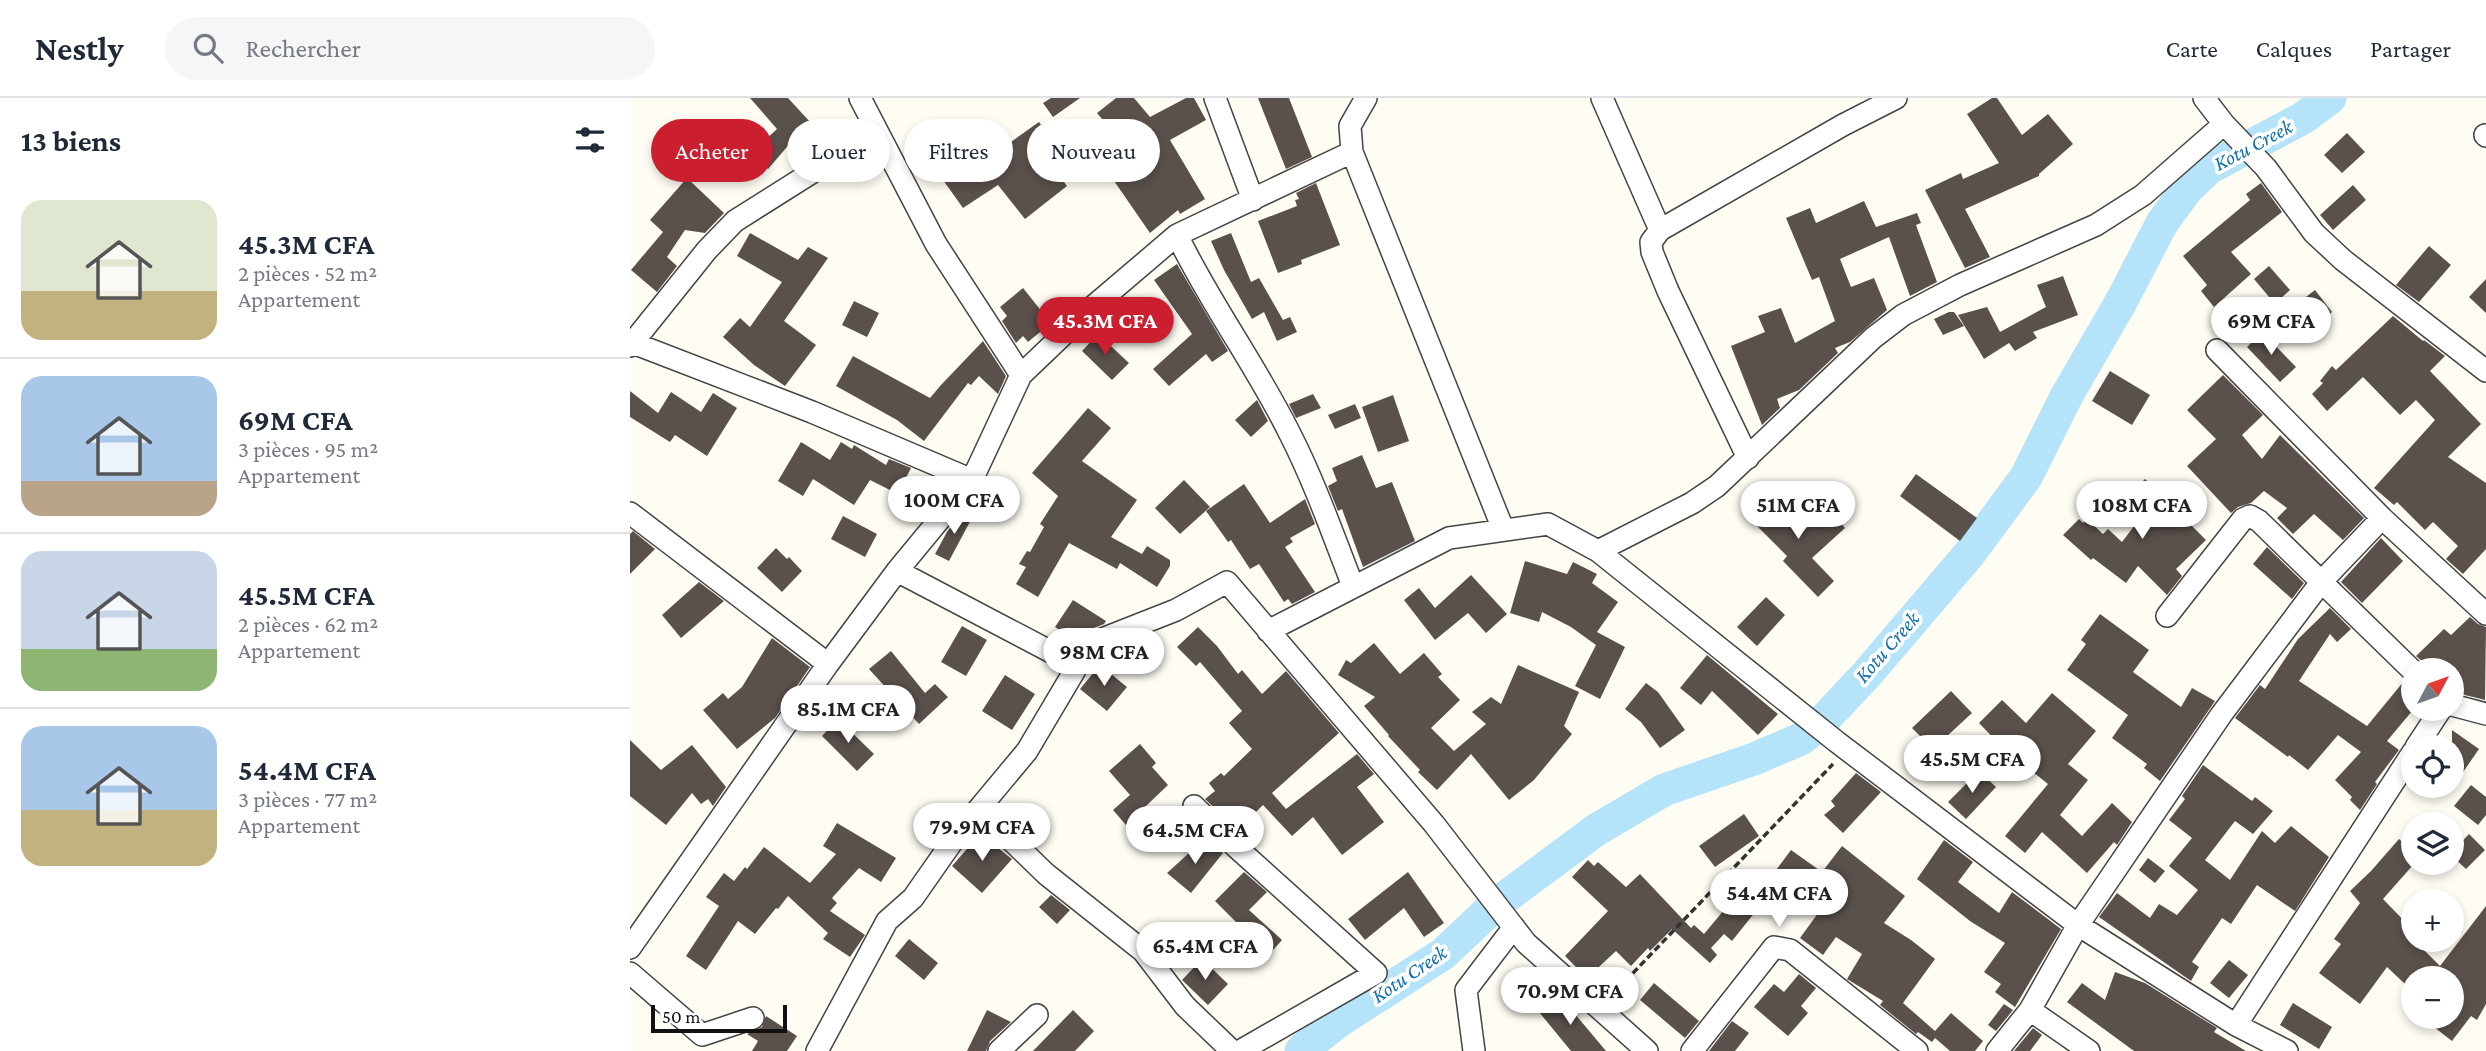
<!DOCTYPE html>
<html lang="fr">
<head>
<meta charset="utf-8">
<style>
	:root { --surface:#fff; --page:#f6f6f7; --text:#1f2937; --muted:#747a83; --line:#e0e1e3; --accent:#cb1e2f }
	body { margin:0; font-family:"Crimson Pro",serif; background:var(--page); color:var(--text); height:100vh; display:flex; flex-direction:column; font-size:26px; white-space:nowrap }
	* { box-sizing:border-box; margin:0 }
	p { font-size:23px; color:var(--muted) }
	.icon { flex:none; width:38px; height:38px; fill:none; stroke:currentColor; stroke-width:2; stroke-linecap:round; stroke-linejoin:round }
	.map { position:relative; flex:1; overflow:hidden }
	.side { display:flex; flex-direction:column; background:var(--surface); width:630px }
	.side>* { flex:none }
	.top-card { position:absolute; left:21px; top:21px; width:665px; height:63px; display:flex; gap:14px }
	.needle { width:46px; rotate:49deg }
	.tools { position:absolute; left:1771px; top:560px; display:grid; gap:14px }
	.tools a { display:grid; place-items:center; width:63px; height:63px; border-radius:50%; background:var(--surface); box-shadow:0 4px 10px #0003; font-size:35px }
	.scale { position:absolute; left:21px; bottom:18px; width:136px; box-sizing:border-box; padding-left:7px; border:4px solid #111; border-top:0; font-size:19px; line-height:24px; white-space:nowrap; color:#111; -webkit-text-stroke:5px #fff; paint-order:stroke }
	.price { position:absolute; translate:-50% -60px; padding:0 16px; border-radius:24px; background:#fff; color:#222; font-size:23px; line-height:46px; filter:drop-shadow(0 2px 4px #0008) }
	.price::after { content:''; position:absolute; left:50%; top:42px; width:21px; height:16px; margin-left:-10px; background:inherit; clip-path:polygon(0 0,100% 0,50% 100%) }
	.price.current { background:var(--accent); color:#fff }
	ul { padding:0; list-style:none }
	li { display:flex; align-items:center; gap:21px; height:175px; padding:0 21px }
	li+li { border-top:2px solid var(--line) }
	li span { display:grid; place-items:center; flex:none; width:196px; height:140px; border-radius:21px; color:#555 }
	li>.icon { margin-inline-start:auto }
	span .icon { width:84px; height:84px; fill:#fffc; stroke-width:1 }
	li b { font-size:30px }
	h2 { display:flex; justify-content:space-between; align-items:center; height:84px; padding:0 21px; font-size:30px }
	.pill { padding:0 24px; border-radius:32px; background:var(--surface); box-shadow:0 4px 10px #0003; font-size:24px; line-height:63px }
	.pill.current { background:var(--accent); color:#fff }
	header { display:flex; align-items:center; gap:42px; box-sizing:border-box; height:98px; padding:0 35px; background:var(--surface); border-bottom:2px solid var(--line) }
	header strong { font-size:33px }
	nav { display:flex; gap:38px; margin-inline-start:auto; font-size:24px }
	.search { width:490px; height:63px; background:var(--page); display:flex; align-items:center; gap:18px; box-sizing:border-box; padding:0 24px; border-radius:38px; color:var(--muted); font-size:26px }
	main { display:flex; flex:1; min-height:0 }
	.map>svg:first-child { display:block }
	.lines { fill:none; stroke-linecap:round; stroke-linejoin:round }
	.river { stroke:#b5e4fa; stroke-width:33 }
	.building { fill:#5a514c }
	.street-casing { stroke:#444; stroke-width:24 }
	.path { stroke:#333; stroke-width:3.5; stroke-dasharray:7 3.5; stroke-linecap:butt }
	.street { stroke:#fff; stroke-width:21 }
	.labels { text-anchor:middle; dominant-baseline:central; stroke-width:7; stroke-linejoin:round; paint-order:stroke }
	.water-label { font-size:21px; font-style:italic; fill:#1070ad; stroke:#fff }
</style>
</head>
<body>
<header>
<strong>Nestly</strong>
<div class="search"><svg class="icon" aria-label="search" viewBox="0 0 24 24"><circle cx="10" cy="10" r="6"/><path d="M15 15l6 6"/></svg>Rechercher</div>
<nav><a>Carte</a><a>Calques</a><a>Partager</a></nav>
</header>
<main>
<section class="side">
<h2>13 biens<svg class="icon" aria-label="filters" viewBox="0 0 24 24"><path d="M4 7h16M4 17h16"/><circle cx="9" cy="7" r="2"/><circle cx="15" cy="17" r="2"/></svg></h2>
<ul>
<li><span style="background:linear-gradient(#dfe7d0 65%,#c2b280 0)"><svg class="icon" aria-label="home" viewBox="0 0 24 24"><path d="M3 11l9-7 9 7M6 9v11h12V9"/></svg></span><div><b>45.3M CFA</b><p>2 pièces · 52 m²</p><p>Appartement</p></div></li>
<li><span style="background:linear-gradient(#a9c7e8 75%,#b9a48a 0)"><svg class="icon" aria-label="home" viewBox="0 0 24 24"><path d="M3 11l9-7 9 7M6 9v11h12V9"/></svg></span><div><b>69M CFA</b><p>3 pièces · 95 m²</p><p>Appartement</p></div></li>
<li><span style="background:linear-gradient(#c9d6e8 70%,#8fb573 0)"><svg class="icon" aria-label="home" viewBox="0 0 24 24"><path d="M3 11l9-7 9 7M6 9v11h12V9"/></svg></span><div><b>45.5M CFA</b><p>2 pièces · 62 m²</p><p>Appartement</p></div></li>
<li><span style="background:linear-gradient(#a9c7e8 60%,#c2b280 0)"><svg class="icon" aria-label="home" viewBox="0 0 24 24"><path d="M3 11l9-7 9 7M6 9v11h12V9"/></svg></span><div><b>54.4M CFA</b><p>3 pièces · 77 m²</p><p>Appartement</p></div></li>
</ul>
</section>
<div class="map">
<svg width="1856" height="953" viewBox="0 0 1856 953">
	<rect width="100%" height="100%" fill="#fffcf4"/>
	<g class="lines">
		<path class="river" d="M671,953L706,925L813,856L865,807L966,732L1034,692L1124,661L1171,641L1188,628L1237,576L1340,455L1396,379L1436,299L1492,202L1532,125L1557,91L1579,70L1673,20L1700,0"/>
	</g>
	<path class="building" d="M120,0H158L193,38L178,52L163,42L138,71L122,54L147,31Z
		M421,0H450L423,19L413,5Z
		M486,0H504L520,19L556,0H564L576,22L540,42L575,101L550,116L548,112L520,135L473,67L497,51L467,15Z
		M628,0H659L682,59L656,71Z
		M1362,0H1367L1392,37L1418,16L1443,46L1409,76V78L1335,111L1360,159L1335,170L1295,92L1331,75L1333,81L1369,65L1337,16Z
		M409,24L423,43L410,52L437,88L395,121L368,87L333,110L308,75L368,33L378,46Z
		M1717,35L1735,54L1712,75L1694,57Z
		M57,80L94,115L75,135L55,132L37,159L47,168L27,194L1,172L33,134L20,122Z
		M686,85L710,147L671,162L672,166L648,175L628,123L667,108L665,102L669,101L666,95Z
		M1631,85L1652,114L1601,154L1621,176L1584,209L1571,193L1577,187L1553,158L1620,102L1616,96Z
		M1723,87L1736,102L1703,132L1690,117Z
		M1234,103L1246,129L1287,115L1291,125L1286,127L1307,184L1280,198L1259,139L1210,161L1221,189L1244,180L1257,212L1220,244L1205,250L1208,255L1169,292L1147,301L1150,310L1132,327L1101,248L1135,234L1128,218L1151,210L1165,245L1205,223L1189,179L1182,182L1156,120L1180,110L1186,125Z
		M120,135L168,162L178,149L198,160L154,223L186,247L155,288L124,267L93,239L110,220L120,229L152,184L107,158Z
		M601,135L621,184L629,180L653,222L660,219L667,234L647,243L634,214L622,221L594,172L581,143Z
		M1799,148L1821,167L1789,204L1766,187Z
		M547,166L598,253L582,264L576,256L539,288L523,271L562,236L524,182Z
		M1639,168L1660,192L1645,206L1624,181Z
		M1433,178L1448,217L1403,234L1407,240L1385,253L1379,245L1354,261L1328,217L1357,209L1370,234L1416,209L1407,187Z
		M1856,181V215L1839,199Z
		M393,190L421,225L398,244L393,238L386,245L372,223L377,218L370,209Z
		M1685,192L1702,214L1680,231L1663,209Z
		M224,203L249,215L237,239L212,227Z
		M1319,214H1324L1334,228L1313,237L1304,221Z
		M1763,218L1793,243L1794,242L1815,258L1800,273L1851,326L1818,359L1856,385V451L1833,476L1816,461L1828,448L1803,424L1795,432L1767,404L1764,407L1744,390L1805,322L1786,302L1770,317L1733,279L1697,313L1682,296L1693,285L1690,283L1702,268L1706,272Z
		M1632,234L1666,269L1650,284L1617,249Z
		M468,236L499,265L482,282L452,253Z
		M353,243L376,278L368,296L349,278L341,287L338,285L294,343L267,322L206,288L223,258L300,300L311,287Z
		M1480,273L1520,297L1502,327L1462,303Z
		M1593,277L1633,317L1612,337L1632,361L1650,337L1734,420L1713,442L1684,416L1663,436L1647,420L1657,410L1634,393L1621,405L1608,409L1601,415L1557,368L1586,341L1557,312Z
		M0,293L28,315L41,294L71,314L83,295L107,310L77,358L45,337L40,344L0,319Z
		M683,296L691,310L666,320L659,306Z
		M763,297L779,343L748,354L732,309Z
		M627,302L638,323L621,339L605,322Z
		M725,306L731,320L705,331L698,317Z
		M458,310L481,330L452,363L507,402L481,439L512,456L517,448L540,462V468L527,489L490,465L487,471L439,445L408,499L386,486L396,469L389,466L397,453L400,454L414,429L410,426L428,398L402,375Z
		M171,344L200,362L211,344L222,351L224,347L256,367L259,361L281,370L268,396L240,382L224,407L183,381L173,398L148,383Z
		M732,357L746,390L762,384L785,443L733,469L712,411L708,413L698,388L707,383L702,370Z
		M1286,376L1347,420L1330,443L1270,398Z
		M1515,381L1576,442L1546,471L1552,478L1537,497L1508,468L1496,485L1463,460L1461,462L1433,437L1449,421L1453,425L1457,421L1473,436L1478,431L1492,444L1511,419L1494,402Z
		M554,382L580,409L550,436L525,410Z
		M614,386L640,425L675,401L685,426L660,440L663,444L655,449L685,494L662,506L658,501L654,504L629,466L620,471L601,442L598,444L576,413Z
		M1134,397L1172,434L1198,411L1215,430L1182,460L1204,483L1188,499L1153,463L1157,458L1115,416Z
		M335,411L344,416L319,463L305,456L317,434Z
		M213,418L247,436L235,459L201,441Z
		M3,433L25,451L0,476V436Z
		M1751,440L1773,463L1732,505L1711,484Z
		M1637,449L1674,485L1662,501L1623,466Z
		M146,450L157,461L159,459L172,473L152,494L127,470Z
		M895,463L937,476L943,464L967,476L962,485L988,504L967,534L995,549L970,601L945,588L966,547L941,529L912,514L909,524L880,515Z
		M841,477L877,516L856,535L838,515L805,542L774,502L789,490L805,510Z
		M69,484L94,503L51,540L32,517Z
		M1136,499L1155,517L1127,548L1107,529Z
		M443,502L476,523L474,526L441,539L425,529Z
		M1700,510L1721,531L1707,544L1700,536L1669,583L1737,628L1774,583L1783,586V612L1757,643L1769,652L1745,684L1747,686L1730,712L1720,702L1722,699L1705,682L1731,654L1708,637L1678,672L1659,657L1658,659L1605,620L1630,587L1635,591L1668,541Z
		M1470,516L1519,552L1503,574L1551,609L1562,590L1585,603L1530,683L1514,670L1517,666L1482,640L1498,617L1437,572L1456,546L1451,542Z
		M1840,519L1848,526L1856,529L1855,602L1835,597L1822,588V572H1796L1793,564L1786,558L1814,531L1821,537Z
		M332,528L357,542L336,578L311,564Z
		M568,529L587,548L608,576L612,572L632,596L656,573L709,635L642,695L656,711L727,656L744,676L727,689L754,724L712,757L683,719L662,738L633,707L612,728L617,733L613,737L575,701L585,693L579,685L591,675L594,678L622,651L599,625L612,613L570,564L566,568L547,549Z
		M142,540L180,569L145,620L107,651L73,612L93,595L98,601L112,589Z
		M744,545L770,576L794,555L812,576L808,579L830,602L801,630L824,653L856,626L842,614L861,599L871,606L888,567L949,594L934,628L942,636L904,682L879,702L841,656L807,692L788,674L790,672L758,638L759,637L734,608L745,599L708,577L716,562L721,565Z
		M261,553L295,595L305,586L318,599L289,626L239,571Z
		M1077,557L1148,616L1128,637L1082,593L1071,607L1050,590Z
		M470,567L497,589L477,613L450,591Z
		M375,577L405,596L382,632L352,613Z
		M1016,585L1028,594L1055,632L1030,650L1011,624L995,611Z
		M1321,593L1342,615L1303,651L1282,630Z
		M1422,595L1466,633L1438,666L1458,682L1430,717L1452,738L1482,705L1502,724L1487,747L1484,744L1457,775L1412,734L1395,755L1375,738L1418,686L1372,649L1349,625L1372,602L1396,625Z
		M208,621L244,656L227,673L192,638Z
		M1822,632L1849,651L1822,690Z
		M0,642L31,672L62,647L96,689L83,708L78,701L71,706L62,695L36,727L0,698Z
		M510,646L526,665L522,669L538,687L496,727L483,712L500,697L479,673Z
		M1573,667L1622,703L1625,699L1643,713L1623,736L1605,723L1575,762L1600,782L1632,733L1645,745L1661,728L1699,759L1665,813L1627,787L1601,826L1592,820L1562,864L1569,869L1561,883L1469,819L1487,795L1520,820L1529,806L1547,817L1568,792L1539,768L1562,740L1539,722L1555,701L1552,698Z
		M1349,673L1366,689L1336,721L1318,704Z
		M1226,675L1251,694L1213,735L1194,717L1205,708L1201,703Z
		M1841,687L1856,699V717L1848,727L1824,708Z
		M1114,716L1129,738L1085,769L1069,748Z
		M207,725L266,760L251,784L229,770L202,800L207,805L200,813L235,837L220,859L193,841L198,835L158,798L148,811L146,810L125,836L108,823L76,872L56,858L89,808L76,799L94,775L104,783L115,769L117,771L134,749L180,785L206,756L193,748Z
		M350,736L382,761L352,795L322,768Z
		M1839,736L1855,752L1836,771L1822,758V754Z
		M1769,741L1783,753V767L1753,801L1783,832L1778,836L1810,868L1856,808V906L1847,922L1841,918L1822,943L1791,919H1822V880H1800L1789,871L1775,886L1757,869L1730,906L1689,875L1711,846L1704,841L1730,805L1720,793L1741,773Z
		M1314,742L1343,764L1328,784L1369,815L1382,794L1431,831L1385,909L1365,894L1371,886L1354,874L1375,845L1340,823L1287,781Z
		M582,744L593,755L561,795L537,775L570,745L575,750Z
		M1212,748L1275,798L1254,825L1281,842L1305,861L1273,905L1305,933L1321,915L1353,943L1345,953H1320L1305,940L1302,944L1288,934L1286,936L1250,907L1253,903L1217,881L1232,856L1206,839L1193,857L1170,840L1191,811L1156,785L1134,803L1102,843L1094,836L1081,850L1087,857L1080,865L1042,831L1020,853L1018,850L1001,868L986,853L957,880L935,858L978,813L942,779L958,762L964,768L968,764L996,789L1010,776L1061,830L1064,827L1074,836L1109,794L1106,791L1124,776L1127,780L1132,776L1138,783L1161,752L1192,774Z
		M1518,760L1535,773L1525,785L1509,772Z
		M614,774L637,794L619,812L652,842L632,864L607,842L615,833L585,803Z
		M778,774L814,825L794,839L774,810L735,842L718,821Z
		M421,797L440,812L427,826L409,809Z
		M279,841L308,865L294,882L265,858Z
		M572,861L598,886L578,907L552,882Z
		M1599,862L1618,877L1599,900L1580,885Z
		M1485,874L1515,885L1587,930L1584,934L1616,953H1504L1437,904L1452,885L1475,902Z
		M1169,876L1186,890L1171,908L1178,915L1158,938L1124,909L1144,886L1154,894Z
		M1024,885L1069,923L1055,940L1010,902Z
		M929,897L976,953H941L909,914Z
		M1663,905L1702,929L1689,951L1650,927Z
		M1374,906L1383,912L1366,933L1358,927Z
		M357,912L381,924L360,943L356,953H337Z
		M443,912L464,933L445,953H403Z
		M136,918L167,938L157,953H122L128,943L117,936L132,929Z
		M1102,923L1119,935L1105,953H1079Z
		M1403,930L1412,937L1400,953H1384Z"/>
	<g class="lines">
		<defs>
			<path id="street" d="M585,0L623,102
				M736,0L720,28L722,54L873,431
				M972,0L1030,132
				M1594,26L1636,70L1684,135L1713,162L1856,273
				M1855,37L1856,38
				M547,137C580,206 626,267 660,336C685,385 703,437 723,488
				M3,245L182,314L342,382
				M0,248L77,152L105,123L246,34
				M1587,252L1752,420L1856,516
				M391,277L459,212L547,137L722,54
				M1118,360L1038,193L1022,154L1021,144L1030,132L1213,27L1266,0
				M0,415L198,566
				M968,453L1062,405L1087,388L1243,240L1273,217L1330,187L1466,127L1513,97L1594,26L1574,0
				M267,473L429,558L546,512L597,484L804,726L896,845L1017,953
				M1537,518L1613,421L1620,418L1629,423L1783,573
				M638,533L819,440L918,426L968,453L1207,644L1448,827L1606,927L1657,953
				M1822,607L1856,616
				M1786,649L1811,611
				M564,708L606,749L746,875L610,953
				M350,712L416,776L513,853L555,908L602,953
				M0,850L198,566L267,473L342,382L391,277L306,146L230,0
				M0,875L72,937L123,920
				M1400,912L1459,953
				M1606,927L1783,654
				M187,953L257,823L283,800L327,737L397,653L445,572L443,552
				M369,953L407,917
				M844,953L836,892L884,829
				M1062,953L1144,849L1160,852L1287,953
				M1367,953L1400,912L1448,827L1591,617L1692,483L1752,420"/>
		</defs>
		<use href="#street" class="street-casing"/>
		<path class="path" d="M981,898L1203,666"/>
		<use href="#street" class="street"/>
	</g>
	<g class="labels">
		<g class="water-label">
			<text transform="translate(1623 47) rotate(-28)">Kotu Creek</text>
			<text transform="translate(1257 549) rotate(-49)">Kotu Creek</text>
			<text transform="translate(779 876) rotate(-34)">Kotu Creek</text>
		</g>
	</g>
</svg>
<div class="tools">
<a><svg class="needle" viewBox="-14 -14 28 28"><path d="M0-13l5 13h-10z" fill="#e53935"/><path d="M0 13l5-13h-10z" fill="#747a83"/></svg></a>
<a><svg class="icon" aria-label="locate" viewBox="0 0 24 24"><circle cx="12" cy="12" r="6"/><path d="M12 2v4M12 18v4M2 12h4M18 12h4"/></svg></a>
<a><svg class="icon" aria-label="layers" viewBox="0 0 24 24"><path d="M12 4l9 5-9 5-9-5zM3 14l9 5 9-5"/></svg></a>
<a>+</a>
<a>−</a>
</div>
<div class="scale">50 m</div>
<b class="price current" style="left:475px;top:259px">45.3M CFA</b>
<b class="price" style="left:1641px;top:259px">69M CFA</b>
<b class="price" style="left:324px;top:438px">100M CFA</b>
<b class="price" style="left:1168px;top:443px">51M CFA</b>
<b class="price" style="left:1512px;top:443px">108M CFA</b>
<b class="price" style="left:474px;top:590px">98M CFA</b>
<b class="price" style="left:218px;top:647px">85.1M CFA</b>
<b class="price" style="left:1342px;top:697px">45.5M CFA</b>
<b class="price" style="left:352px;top:765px">79.9M CFA</b>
<b class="price" style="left:565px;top:768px">64.5M CFA</b>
<b class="price" style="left:1149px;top:831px">54.4M CFA</b>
<b class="price" style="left:575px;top:884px">65.4M CFA</b>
<b class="price" style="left:940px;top:929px">70.9M CFA</b>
<div class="top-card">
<a class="pill current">Acheter</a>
<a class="pill">Louer</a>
<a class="pill">Filtres</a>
<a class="pill">Nouveau</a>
</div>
</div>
</main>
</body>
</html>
